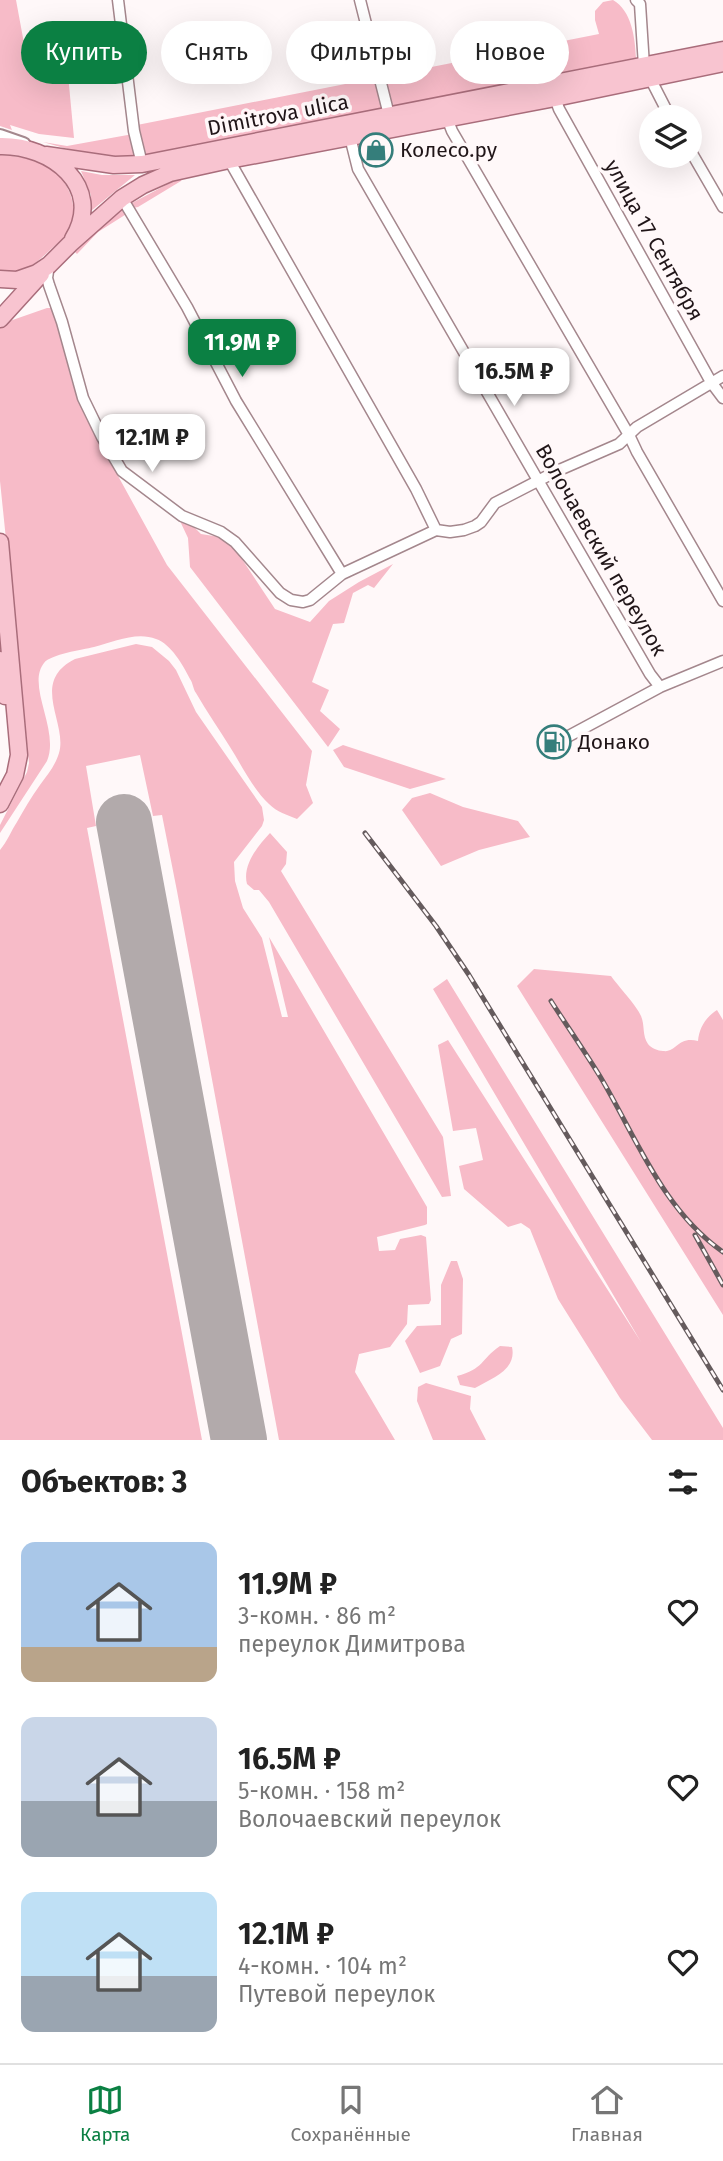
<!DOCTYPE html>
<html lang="ru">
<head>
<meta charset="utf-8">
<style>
	:root { --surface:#fff; --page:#f6f6f6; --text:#222; --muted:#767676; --line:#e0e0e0; --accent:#0b8043 }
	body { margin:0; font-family:"Fira Sans",sans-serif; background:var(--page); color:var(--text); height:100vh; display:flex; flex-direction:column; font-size:26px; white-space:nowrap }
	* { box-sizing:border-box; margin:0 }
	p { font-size:23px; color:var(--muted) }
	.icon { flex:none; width:38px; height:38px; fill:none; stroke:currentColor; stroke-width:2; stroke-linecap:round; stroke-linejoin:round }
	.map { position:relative; height:1440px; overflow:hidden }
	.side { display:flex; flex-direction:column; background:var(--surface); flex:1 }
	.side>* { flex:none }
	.hud { position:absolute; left:21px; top:21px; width:682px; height:63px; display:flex; gap:14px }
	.buttons { position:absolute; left:639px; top:105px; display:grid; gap:14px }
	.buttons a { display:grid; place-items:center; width:63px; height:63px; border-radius:50%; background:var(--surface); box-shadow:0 7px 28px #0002; font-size:35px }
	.price { position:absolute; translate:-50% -60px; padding:0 16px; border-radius:14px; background:#fff; color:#222; font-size:23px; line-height:46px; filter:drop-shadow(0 2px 4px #0008) }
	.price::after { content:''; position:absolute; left:50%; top:42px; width:21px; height:16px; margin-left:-10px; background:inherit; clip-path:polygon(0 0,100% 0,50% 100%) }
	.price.active { background:var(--accent); color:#fff }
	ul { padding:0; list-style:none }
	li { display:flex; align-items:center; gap:21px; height:175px; padding:0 21px }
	li span { display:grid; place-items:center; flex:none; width:196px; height:140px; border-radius:14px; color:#555 }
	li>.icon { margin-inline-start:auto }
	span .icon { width:84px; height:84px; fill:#fffc; stroke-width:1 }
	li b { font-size:30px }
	h2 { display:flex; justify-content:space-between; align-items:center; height:84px; padding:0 21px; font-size:30px }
	.pill { padding:0 24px; border-radius:32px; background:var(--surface); box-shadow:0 7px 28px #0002; font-size:24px; line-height:63px }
	.pill.active { background:var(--accent); color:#fff }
	.menu { display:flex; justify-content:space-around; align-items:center; height:98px; border-top:2px solid var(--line); background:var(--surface); font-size:19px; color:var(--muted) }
	.menu a { display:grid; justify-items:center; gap:4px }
	.menu .active { color:var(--accent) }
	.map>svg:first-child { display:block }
	.green { fill:#f7bbc8 }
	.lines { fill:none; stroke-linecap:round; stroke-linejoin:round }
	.runway { stroke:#b2aaab; stroke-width:56 }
	.street-casing { stroke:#a4878d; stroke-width:13 }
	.secondary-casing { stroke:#a4878d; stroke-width:18 }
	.primary-casing { stroke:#a96d7b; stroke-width:19 }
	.street { stroke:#fff; stroke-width:10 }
	.secondary { stroke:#fff; stroke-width:14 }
	.primary { stroke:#f8c4d0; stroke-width:16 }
	.rail-casing { stroke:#655b5d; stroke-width:5 }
	.rail { stroke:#fff8f9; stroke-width:2.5; stroke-dasharray:8; stroke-linecap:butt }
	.labels { text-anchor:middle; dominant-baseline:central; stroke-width:7; stroke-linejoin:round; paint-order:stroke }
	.street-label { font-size:21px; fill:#201518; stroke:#fff8f9 }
	.poi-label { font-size:21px; fill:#201518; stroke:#fff8f9; text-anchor:start }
</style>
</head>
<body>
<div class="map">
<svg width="723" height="1440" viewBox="0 0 723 1440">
	<rect width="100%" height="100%" fill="#fff8f9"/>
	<path class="green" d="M0,0H16L28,65L67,64L74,138L39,134L10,125L12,130L0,126Z
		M613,0C632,11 635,38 636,58L143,155L137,125L599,34L595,20V11L603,2Z
		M133,134L137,156C104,161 75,151 43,142L67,146Z
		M0,155C29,156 61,165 71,196C74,206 75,218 71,228C67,237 55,245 48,252C33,266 21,276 0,271Z
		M81,171L102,175H135L91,211V195Z
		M183,176L181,181L138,207L133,208L132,203Z
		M120,210H126L128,213L98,232L77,254L75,252Z
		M47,308H51L57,322L72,382L84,414L167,565L312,751L306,785L313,803L297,819C287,815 277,812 269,804C253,789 242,766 230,747C219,729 207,712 196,693C193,689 193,683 190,679C183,665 171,644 156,639C137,631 113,642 94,647C82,650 51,654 44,663C26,686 60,730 47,761L0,833V825L27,772L29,763L0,481V328L4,323Z
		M180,521L189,522L201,534L220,537L232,544L275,609L310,622L329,601L359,582L393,564L374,588L368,585L353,593L344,623L333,624L312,682L329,690L320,711L340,729L328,747L190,567L188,538Z
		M136,644L152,647L169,661L176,670L196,712L262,807L264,820L262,826L234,862L235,881L243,908L262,938L282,1017H288L269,937L427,1207V1224L425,1225L377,1237L379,1251L395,1250L400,1239L421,1235L426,1237L431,1300L429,1304L408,1305L407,1324L390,1347L359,1354L355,1372L395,1440H279L177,891L162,815L153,816L140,755L86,766L96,826L87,828L202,1440H0V850C7,842 11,831 17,822C24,810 31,797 40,785C48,774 55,766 59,753C68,723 29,682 75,659Z
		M343,745L446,779L410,789L344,767L333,750Z
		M430,793L463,807L518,821L530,837L479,850L441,866L402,810L412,798Z
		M270,833L287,852L286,864L281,871L443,1137L451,1196L442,1197L269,902L259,890H254L247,884C242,865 258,846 270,833Z
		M534,969L611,976C618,986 637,1006 641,1016C645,1025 642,1036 648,1044C651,1048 658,1051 663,1051C677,1053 677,1036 698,1041C699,1028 706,1017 717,1010L723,1020V1315L517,986Z
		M447,979L723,1428V1440H652L620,1398L558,1299L530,1229L521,1223L508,1227L464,1189L459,1166L483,1160L476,1128L453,1131L438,1045L448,1040L641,1342L433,989Z
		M451,1261H457L463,1279L462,1334L451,1339L440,1366L420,1373L405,1341L417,1326L441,1325V1285Z
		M500,1346L512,1347C517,1370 492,1378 475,1388L460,1385L457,1376C484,1369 480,1360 500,1346Z
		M426,1383L471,1396L470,1409L486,1440H433L417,1401L418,1387Z"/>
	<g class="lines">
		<path class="runway" d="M124,822L239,1440"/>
		<defs>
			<path id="street" d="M118,0L134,131L142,164
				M360,0L389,115
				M636,0L640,4L644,66
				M650,78L670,117
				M555,98L559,109L711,382L723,398
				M447,118L452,131L629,435L637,452L723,601
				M350,137L358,169L650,674L660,687
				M690,150L723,207
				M229,160L416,489L436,530
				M122,198L187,307L236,401L342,574
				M49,265L47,278L49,285L62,322L83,398L102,437L122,471L182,516L221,532L235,542L280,593L291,600L303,602L310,600L342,574L436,530L450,532L464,530L475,526L481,522L495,503L557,471L619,444L637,427L723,376
				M567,737L660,687L723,661"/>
			<path id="secondary" d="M0,137L23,145"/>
			<path id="primary" d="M0,146C51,145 105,186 73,239
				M46,155L114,165L142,164L723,50
				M0,279L17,280L37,273L49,265L70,244L122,198L143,185L170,173L229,160L555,98L723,63
				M0,319L41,274
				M0,542L19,755L15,775L0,804
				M0,660L5,696"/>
		</defs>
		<use href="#street" class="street-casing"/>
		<use href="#secondary" class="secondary-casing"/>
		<use href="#primary" class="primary-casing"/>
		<use href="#street" class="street"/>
		<use href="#secondary" class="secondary"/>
		<use href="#primary" class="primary"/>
		<defs>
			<path id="rail" d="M365,833L436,926L469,975L723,1390
				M551,1001C567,1026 585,1052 601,1078C637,1139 663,1210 723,1252
				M695,1235L723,1285"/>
		</defs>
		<use href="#rail" class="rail-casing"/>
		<use href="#rail" class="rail"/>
	</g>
	<defs>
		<symbol id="shop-ring" viewBox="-11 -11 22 22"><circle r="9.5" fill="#fff8f9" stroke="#357e7b" stroke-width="1.5"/><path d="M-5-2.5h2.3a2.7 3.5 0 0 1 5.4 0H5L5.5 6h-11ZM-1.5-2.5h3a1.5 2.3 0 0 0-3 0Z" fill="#357e7b"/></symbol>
		<symbol id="fuel-ring" viewBox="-11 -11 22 22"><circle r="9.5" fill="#fff8f9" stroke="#357e7b" stroke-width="1.5"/><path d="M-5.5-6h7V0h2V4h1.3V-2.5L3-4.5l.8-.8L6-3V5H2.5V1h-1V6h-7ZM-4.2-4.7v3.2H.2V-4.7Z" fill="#357e7b"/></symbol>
	</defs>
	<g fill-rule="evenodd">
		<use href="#shop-ring" x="357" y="131" width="38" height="38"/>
		<use href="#fuel-ring" x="535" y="723" width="38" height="38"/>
	</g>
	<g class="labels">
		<g class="street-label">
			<text transform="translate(278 115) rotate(-11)">Dimitrova ulica</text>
			<text transform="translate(654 240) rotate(61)">улица 17 Сентября</text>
			<text transform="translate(601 550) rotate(60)">Волочаевский переулок</text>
		</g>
		<g class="poi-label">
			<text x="400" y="150">Колесо.ру</text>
			<text x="578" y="742">Донако</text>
		</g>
	</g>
</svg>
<div class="buttons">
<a><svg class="icon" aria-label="layers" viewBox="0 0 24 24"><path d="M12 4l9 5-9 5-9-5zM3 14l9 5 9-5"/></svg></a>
</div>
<b class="price active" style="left:242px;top:379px">11.9M ₽</b>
<b class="price" style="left:514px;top:408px">16.5M ₽</b>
<b class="price" style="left:152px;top:474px">12.1M ₽</b>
<div class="hud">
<a class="pill active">Купить</a>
<a class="pill">Снять</a>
<a class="pill">Фильтры</a>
<a class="pill">Новое</a>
</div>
</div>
<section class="side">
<h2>Объектов: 3<svg class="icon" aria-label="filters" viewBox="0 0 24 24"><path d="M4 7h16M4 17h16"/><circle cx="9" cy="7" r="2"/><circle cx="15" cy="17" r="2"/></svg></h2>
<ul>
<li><span style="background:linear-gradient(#a9c7e8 75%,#b9a48a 0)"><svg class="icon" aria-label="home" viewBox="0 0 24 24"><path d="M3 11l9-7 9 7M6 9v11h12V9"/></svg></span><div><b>11.9M ₽</b><p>3-комн. · 86 m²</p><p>переулок Димитрова</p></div><svg class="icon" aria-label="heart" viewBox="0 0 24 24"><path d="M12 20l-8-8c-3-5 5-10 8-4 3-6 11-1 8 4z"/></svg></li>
<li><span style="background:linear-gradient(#c9d6e8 60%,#9aa5b1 0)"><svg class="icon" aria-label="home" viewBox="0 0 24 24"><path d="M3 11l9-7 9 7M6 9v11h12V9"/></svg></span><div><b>16.5M ₽</b><p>5-комн. · 158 m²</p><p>Волочаевский переулок</p></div><svg class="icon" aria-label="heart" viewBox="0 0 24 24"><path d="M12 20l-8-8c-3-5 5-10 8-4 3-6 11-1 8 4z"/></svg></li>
<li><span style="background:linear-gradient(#bfe0f5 60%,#9aa5b1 0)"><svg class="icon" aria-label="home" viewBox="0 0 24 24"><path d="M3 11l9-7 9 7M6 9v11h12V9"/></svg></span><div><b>12.1M ₽</b><p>4-комн. · 104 m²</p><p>Путевой переулок</p></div><svg class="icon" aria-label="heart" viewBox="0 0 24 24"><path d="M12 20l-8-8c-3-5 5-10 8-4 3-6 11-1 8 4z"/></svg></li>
</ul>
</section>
<nav class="menu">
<a class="active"><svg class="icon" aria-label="map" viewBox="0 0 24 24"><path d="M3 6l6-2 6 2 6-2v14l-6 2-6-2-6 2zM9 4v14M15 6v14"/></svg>Карта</a>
<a><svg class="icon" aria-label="saved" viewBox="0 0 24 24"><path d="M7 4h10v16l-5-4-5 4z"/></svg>Сохранённые</a>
<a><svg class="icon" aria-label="home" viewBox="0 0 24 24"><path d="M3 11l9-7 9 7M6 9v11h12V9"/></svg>Главная</a>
</nav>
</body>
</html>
